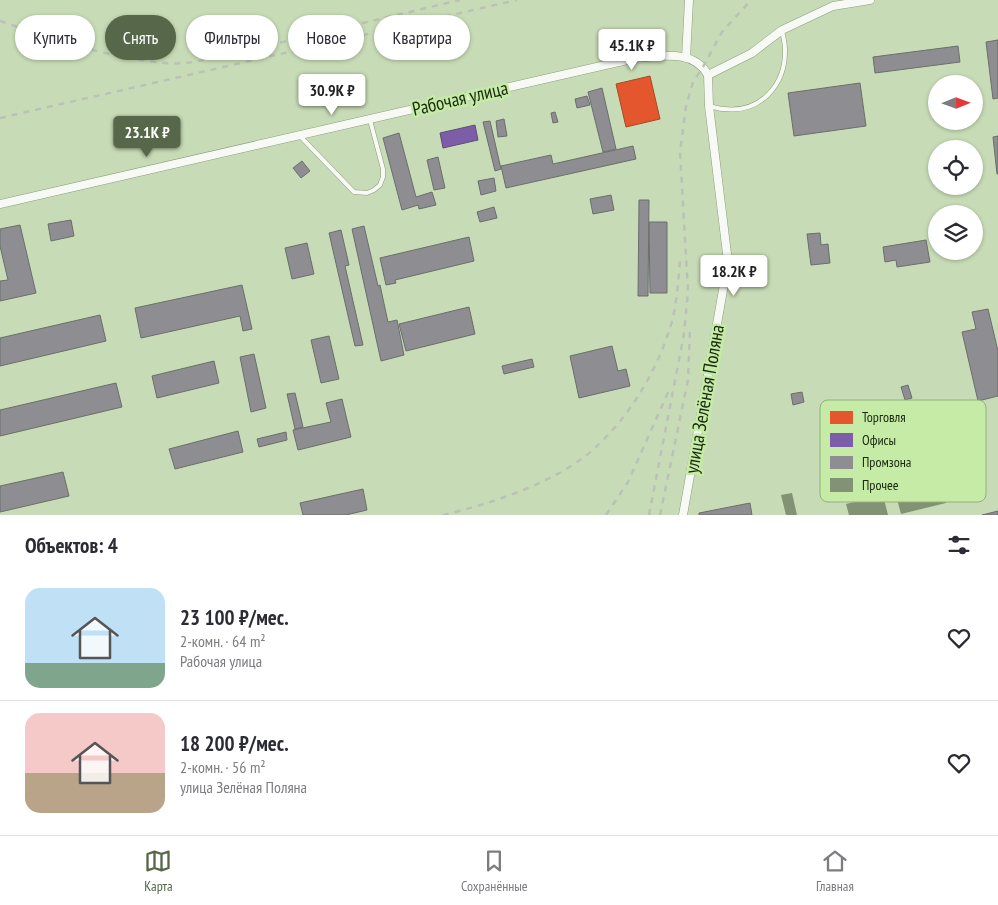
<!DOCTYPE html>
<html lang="ru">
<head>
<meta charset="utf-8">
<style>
	:root { --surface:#fff; --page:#f7f7f7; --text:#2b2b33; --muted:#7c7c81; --line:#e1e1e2; --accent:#576749 }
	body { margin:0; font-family:"PT Sans Narrow",sans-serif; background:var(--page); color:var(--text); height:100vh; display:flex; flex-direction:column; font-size:19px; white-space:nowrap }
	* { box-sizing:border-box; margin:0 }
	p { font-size:16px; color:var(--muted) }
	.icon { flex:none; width:28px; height:28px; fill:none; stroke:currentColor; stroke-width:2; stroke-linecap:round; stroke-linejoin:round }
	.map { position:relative; height:515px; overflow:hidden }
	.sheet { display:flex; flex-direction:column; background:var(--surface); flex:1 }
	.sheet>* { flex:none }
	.banner { position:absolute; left:15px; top:15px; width:500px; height:45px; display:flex; gap:10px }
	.needle { width:32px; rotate:89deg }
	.buttons { position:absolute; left:928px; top:75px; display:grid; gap:10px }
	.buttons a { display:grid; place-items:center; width:55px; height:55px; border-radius:50%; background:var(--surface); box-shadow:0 1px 4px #0004; font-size:25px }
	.price { position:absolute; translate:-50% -42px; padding:0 11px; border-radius:5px; background:#fff; color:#222; font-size:16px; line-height:32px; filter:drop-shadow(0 1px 2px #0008) }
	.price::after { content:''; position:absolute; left:50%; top:30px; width:15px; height:11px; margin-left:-8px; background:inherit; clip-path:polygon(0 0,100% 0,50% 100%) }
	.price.active { background:var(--accent); color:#fff }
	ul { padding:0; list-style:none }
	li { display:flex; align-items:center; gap:15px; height:125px; padding:0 25px }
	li+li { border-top:1px solid var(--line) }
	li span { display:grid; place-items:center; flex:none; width:140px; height:100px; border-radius:15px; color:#555 }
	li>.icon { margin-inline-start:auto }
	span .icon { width:60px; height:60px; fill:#fffc; stroke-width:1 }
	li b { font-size:21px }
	h2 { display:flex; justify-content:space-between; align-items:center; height:60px; padding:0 25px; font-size:21px }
	.pill { padding:0 18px; border-radius:22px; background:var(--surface); box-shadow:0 1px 4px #0004; font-size:18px; line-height:45px }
	.pill.active { background:var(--accent); color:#fff }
	.tabs { display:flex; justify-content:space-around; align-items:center; height:70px; border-top:1px solid var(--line); background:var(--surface); font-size:14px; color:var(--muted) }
	.tabs a { display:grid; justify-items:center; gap:2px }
	.tabs .active { color:var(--accent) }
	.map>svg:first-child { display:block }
	.shops { fill:#e4572e; stroke:#a74924 }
	.offices { fill:#7b5ea7; stroke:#5e4e79 }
	.industry { fill:#8d8d92; stroke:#6a6f6a }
	.building { fill:#829274 }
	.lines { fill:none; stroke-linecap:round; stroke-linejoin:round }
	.lane-casing { stroke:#8c9c7e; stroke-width:5 }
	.street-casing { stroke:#8c9c7e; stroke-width:9 }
	.lane { stroke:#f7faf4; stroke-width:4 }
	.street { stroke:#f7faf4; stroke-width:8 }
	.rail { stroke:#bbc1b6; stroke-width:2.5; stroke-dasharray:6 6; stroke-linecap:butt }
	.labels { text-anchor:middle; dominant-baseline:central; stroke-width:5; stroke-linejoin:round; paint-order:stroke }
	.street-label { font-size:19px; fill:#1a280e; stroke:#c5eba7 }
	.key { fill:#c5eba7; stroke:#92b079; stroke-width:1 }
	.key-label { font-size:14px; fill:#1a280e }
</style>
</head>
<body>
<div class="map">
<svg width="998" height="515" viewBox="0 0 998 515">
	<rect width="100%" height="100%" fill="#c7dcb6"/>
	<path class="shops" d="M650,76L660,119L626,127L616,84Z"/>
	<path class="offices" d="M475,125L478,140L443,148L440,133Z"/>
	<path class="industry" d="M998,40V98L993,99L986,42Z
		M958,46L960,62L875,73L873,57Z
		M860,83L866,126L794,136L788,93Z
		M602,88L616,149L603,152L588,92Z
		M587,96L590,105L577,108L575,99Z
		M555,112L558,122L553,123L551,113Z
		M504,119L507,136L498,137L496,121Z
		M490,121L501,169L495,171L483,122Z
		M399,133L416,197L432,192L436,205L419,209L418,205L402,210L383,138Z
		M998,136V174H997L993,137Z
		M633,146L636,159L506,188L501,166L551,155L553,164Z
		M438,157L445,188L434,190L427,160Z
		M302,161L310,171L301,178L293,168Z
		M494,178L496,191L481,195L478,181Z
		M611,195L614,210L593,214L590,199Z
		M639,200H649L648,296H638Z
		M494,207L497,218L480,222L477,212Z
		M71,220L74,236L51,241L48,224Z
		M649,222H667V293H650Z
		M20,225L36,293L0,301V281L8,280L0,246V229Z
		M364,226L378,286L380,285L388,322L397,320L404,355L381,361L352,229Z
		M341,230L349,265L345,266L363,345L355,346L329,233Z
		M820,233L821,245L828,244L830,263L811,265L807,234Z
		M469,237L474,261L395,280L396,283L386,285L380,258Z
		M926,240L930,262L897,267L896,260L885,262L883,247Z
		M307,243L314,274L292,279L285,248Z
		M242,285L252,329L243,331L240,316L141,338L135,308Z
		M469,307L475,334L406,351L399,324Z
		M988,309L998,351V396L978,401L962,332L976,329L972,312Z
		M100,315L106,341L0,366V338Z
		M329,336L339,379L321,383L311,340Z
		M612,346L618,371L626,369L630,386L579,398L570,356Z
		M254,354L266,408L251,412L240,357Z
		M532,359L534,367L504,374L502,366Z
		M214,361L219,383L157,398L152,376Z
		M116,383L122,407L0,436V410Z
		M908,385L912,398L905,400L901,387Z
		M802,392L804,402L793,405L791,394Z
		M295,393L303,427L295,429L287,394Z
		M342,399L351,437L298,450L293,430L331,422L326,403Z
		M238,431L243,452L175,469L169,449Z
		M286,432L287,440L259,447L257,439Z
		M63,472L69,496L0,512V486Z
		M363,489L367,510L346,515H303L300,503Z
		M750,503L752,515H699V513Z
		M998,511V515H982Z"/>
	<path class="building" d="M941,484L946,503L901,514L896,495Z
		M792,493L797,515H786L781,495Z
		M883,495L888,515H849L846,504Z"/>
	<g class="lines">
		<defs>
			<path id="lane" d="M709,106C714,107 719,109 724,109C761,113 786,85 785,49C785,43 783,36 782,30
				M299,135L354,192L367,193L374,190L380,185L383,177V169L370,120"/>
			<path id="street" d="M686,58L689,0
				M0,204L636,58C661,56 694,49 708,75L752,53L782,30L833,6L870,0
				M683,515L728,262L709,106L708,75"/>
		</defs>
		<use href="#lane" class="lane-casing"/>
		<use href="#street" class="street-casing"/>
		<use href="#lane" class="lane"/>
		<use href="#street" class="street"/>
		<path class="rail" d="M0,21C54,39 108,58 165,63C182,65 198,61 215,58L460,0
			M0,118L517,0
			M443,515C491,504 561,481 597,446C631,414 656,372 670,328C677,306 678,282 680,260
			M606,515L628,482L670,388
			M649,515L684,334L688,291L680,152L686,106L693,82L703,67L722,32L751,0
			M660,515L688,380L690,330"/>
	</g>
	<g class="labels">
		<g class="street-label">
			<text transform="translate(460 98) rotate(-13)">Рабочая улица</text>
			<text transform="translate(704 399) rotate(-80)">улица Зелёная Поляна</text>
		</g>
	</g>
	<rect x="820" y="400" width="166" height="102" rx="8" class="key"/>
	<rect x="830" y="411" width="23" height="13" fill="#e4572e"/>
	<rect x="830" y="433" width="23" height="14" fill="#7b5ea7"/>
	<rect x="830" y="456" width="23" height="13" fill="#8d8d92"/>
	<rect x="830" y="478" width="23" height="14" fill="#829274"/>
	<g class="key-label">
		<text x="862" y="422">Торговля</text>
		<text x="862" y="445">Офисы</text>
		<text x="862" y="467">Промзона</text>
		<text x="862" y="490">Прочее</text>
	</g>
</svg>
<div class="buttons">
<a><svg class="needle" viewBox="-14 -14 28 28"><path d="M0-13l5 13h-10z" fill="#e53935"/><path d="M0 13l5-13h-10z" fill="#7c7c81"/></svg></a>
<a><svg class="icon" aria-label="locate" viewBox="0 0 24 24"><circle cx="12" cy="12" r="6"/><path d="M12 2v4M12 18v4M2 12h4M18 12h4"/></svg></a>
<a><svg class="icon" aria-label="layers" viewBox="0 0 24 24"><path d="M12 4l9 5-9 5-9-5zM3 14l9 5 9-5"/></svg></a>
</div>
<b class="price" style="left:632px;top:71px">45.1K ₽</b>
<b class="price" style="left:332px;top:116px">30.9K ₽</b>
<b class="price active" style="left:147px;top:158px">23.1K ₽</b>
<b class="price" style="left:734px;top:297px">18.2K ₽</b>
<div class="banner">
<a class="pill">Купить</a>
<a class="pill active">Снять</a>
<a class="pill">Фильтры</a>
<a class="pill">Новое</a>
<a class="pill">Квартира</a>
</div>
</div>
<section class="sheet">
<h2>Объектов: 4<svg class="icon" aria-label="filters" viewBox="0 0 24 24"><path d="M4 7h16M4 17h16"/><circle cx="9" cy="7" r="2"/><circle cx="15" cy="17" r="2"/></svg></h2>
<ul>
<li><span style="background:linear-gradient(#bfe0f5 75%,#7fa58c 0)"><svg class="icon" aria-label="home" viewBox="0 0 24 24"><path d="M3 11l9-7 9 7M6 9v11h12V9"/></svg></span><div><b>23 100 ₽/мес.</b><p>2-комн. · 64 m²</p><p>Рабочая улица</p></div><svg class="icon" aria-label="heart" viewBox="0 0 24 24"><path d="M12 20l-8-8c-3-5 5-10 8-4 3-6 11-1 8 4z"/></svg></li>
<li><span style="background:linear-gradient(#f6c9c9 60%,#b9a48a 0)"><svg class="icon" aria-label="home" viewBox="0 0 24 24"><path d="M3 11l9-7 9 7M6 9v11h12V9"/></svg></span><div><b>18 200 ₽/мес.</b><p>2-комн. · 56 m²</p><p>улица Зелёная Поляна</p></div><svg class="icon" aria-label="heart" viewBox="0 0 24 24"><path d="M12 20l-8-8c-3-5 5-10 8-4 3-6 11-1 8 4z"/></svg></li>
</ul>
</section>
<nav class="tabs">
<a class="active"><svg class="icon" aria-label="map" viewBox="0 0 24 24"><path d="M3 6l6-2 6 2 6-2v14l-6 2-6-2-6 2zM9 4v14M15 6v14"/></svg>Карта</a>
<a><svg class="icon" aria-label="saved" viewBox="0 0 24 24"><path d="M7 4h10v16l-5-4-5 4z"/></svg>Сохранённые</a>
<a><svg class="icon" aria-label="home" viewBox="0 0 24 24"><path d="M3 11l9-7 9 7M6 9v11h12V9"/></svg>Главная</a>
</nav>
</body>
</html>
